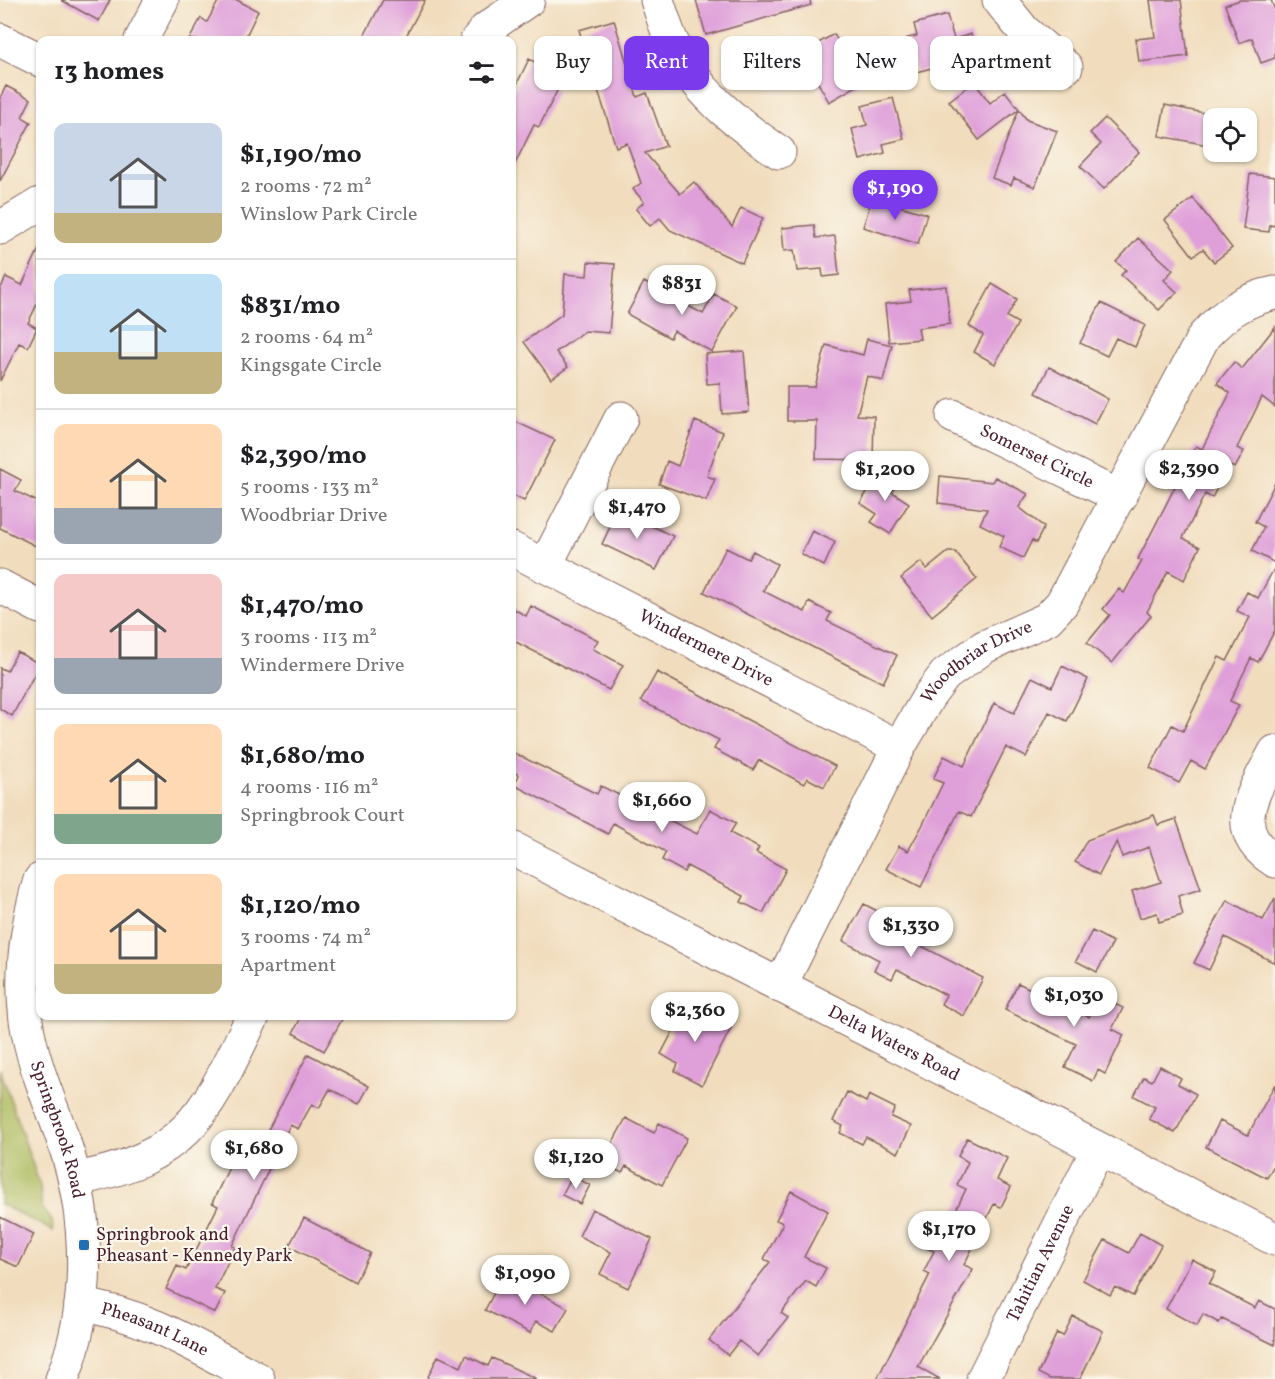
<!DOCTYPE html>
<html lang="en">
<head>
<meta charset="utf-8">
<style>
	:root { --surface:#fff; --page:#f6f6f6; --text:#202124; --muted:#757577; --line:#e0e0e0; --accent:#7c3aed }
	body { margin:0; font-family:Vollkorn,serif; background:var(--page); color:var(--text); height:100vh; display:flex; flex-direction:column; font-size:22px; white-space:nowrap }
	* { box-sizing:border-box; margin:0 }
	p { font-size:20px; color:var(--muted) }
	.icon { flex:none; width:33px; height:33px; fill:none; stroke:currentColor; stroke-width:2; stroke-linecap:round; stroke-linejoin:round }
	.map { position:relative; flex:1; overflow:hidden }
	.drawer { position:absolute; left:36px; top:36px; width:480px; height:984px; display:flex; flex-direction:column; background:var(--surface); border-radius:12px; box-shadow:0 2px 4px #0004 }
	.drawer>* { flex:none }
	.banner { position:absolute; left:534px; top:36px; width:570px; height:54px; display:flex; gap:12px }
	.controls { position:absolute; left:1203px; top:108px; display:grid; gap:12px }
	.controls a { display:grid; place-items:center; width:54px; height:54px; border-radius:12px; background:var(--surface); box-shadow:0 2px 4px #0004; font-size:30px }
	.price { position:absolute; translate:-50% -51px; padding:0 14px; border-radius:21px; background:#fff; color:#222; font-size:20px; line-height:39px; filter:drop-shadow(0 2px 3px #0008) }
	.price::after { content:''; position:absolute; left:50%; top:36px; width:18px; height:14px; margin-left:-9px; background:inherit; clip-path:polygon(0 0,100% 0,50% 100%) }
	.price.on { background:var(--accent); color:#fff }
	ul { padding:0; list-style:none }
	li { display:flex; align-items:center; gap:18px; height:150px; padding:0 18px }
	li+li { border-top:2px solid var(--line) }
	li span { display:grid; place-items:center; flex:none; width:168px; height:120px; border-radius:12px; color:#555 }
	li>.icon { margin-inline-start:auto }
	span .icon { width:72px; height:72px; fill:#fffc; stroke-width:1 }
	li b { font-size:26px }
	h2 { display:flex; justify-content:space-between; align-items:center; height:72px; padding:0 18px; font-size:26px }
	.pill { padding:0 21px; border-radius:12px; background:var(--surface); box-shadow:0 2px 4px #0004; font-size:21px; line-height:54px }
	.pill.on { background:var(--accent); color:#fff }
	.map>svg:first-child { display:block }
	.green { fill:#adbb5e; stroke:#7c6d44; stroke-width:1.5 }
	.building { fill:#df9fd9 }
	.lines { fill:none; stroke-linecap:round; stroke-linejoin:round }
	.minor-casing { stroke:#84625e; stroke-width:35 }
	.major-casing { stroke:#84625e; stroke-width:35 }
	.minor { stroke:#fff; stroke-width:33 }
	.major { stroke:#fff; stroke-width:33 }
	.poi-dot { fill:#1f6fb2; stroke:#fbf7ec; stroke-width:2 }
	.labels { text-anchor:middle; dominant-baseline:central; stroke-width:4.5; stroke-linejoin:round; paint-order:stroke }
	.street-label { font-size:18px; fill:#4a1f2b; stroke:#fbf7ec }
	.poi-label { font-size:18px; fill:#4a1f2b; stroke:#fbf7ec; text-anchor:start }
</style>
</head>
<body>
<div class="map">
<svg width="1275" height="1379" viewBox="0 0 1275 1379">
	<rect width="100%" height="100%" fill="#fbf7ec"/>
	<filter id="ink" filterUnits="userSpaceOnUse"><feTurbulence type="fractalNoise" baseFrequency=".0167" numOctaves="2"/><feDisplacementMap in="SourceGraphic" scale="12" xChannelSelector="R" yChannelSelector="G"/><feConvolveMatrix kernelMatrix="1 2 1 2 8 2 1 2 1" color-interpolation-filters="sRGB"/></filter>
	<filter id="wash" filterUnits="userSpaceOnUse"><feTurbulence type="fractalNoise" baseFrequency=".008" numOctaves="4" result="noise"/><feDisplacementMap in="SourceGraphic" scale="24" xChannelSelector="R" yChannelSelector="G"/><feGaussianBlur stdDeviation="1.35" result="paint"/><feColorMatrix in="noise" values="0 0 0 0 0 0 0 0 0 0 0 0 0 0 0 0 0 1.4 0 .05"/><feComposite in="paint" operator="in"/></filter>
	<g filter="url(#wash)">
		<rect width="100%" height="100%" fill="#f1ddbd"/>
		<path class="green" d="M0,1069L40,1186L42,1208L52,1220L53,1231L0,1204Z"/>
		<g id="blocks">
			<path class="building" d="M61,0H110L99,21Z
				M219,0H237L258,11L244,40H189L201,18L207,22Z
				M383,0H425L404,40H362Z
				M696,0H810L811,5L706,35Z
				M1150,0H1181L1188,56L1139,62L1136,39L1155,37Z
				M1240,0H1271L1275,10V58L1261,63L1252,38L1239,43L1225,5Z
				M947,15L954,39L971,34L977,55L917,72L907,38L917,36L914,24Z
				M614,20L637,97L647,93L666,146L645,153L680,194L694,182L732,227L741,208L763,218L742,263L670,230L660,218L650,226L636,209L644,202L633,189L641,183L627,143L616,147L579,30Z
				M834,34L862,83L829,102L801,53Z
				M529,59L553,71L546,85L557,91L539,127L534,125L512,170V94Z
				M974,82L990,103L1005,91L1019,109L979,140L949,101Z
				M6,86L31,99L22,117L31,122L0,181V98Z
				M893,98L904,139L883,144L885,153L860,160L852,129L867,125L862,106Z
				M1165,105L1214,115V146L1159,136Z
				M1019,109L1027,120L1057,131L1035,187L1014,178L1011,185L992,178Z
				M1105,118L1139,152L1104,189L1080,166L1101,144L1090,133Z
				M1250,174L1275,177V226L1270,225L1269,232L1243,229Z
				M872,198L927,214L918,244L863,227Z
				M1193,198L1232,248L1214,262L1203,249L1193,256L1165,220Z
				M814,225L816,238L835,236L839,275L823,277L822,269L797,271L794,250L784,251L782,228Z
				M1138,238L1173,270L1164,280L1177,292L1159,310L1121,275L1126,270L1116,262Z
				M40,247V298L28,323L37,328L28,347L19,343L0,381V290L6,277L22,285Z
				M588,262L615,264L609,333L585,331L556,352L568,367L551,379L524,342L562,314L565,274L587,276Z
				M644,282L703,314L714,294L737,306L712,352L674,331L670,338L627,314Z
				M992,284L1017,299L1007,317L1018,323L995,364L974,352L983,335L969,326Z
				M946,286L950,324L918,328L920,339L889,342L885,304L911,301L909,290Z
				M1101,303L1145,325L1135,347L1116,338L1107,356L1080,343Z
				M1275,327V407L1262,397L1237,448L1244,451L1235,468L1228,465L1212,498L1205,494L1183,538L1200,547L1184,580L1168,571L1147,612L1151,616L1112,663L1087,643L1110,615L1103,609L1119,589L1124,593L1142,561L1138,559L1196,446L1202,449L1230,393L1217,383L1234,362L1242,369Z
				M867,339L892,345L883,381L867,376L857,415L874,416L873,460L816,459L817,421H787V387H815L826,345L863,355Z
				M744,351L749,412L722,414L720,383L707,384L705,354Z
				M1049,367L1108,399L1095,424L1036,393Z
				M512,420L555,440L524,501L512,495Z
				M695,421L723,432L707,476L715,479L706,501L659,484L667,461L678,466Z
				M883,467L897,483L892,492L909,503L890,534L871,522L877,514L860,503Z
				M0,469L21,480L15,491L40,503V548L0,528Z
				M940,476L992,482L995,477L1028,494L1019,507L1044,527L1036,543L1032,540L1023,558L999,547L1004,536L980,524L987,509L938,503Z
				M1275,483V563L1252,551L1264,527L1255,522Z
				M618,510L673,536L656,570L602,544Z
				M812,531L835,542L824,566L801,554Z
				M726,548L748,559L753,551L777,564L763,591L805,612L809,602L831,613L827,621L897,655L883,683L704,592Z
				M948,552H955L977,579L932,616L901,578L921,562L927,569Z
				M1275,567V630L1258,662L1251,658L1230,701L1239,705L1205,769L1191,761L1179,783L1150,768L1172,725L1183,731L1219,657L1227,661L1250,617L1237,611L1247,592L1258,598Z
				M531,606L598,640L593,649L623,665L609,690L512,640V608L526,616Z
				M17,652L40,664L12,716L0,709V668L7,671Z
				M1062,666L1088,679L1067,721L1049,712L1026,757L1006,747L971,817L959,811L921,887L886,869L899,846L908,851L922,826L943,783L933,779L944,756L964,766L994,703L1014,713L1032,677L1052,687Z
				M657,672L835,766L824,787L807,778L804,784L759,760L753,770L714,749L719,740L641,701Z
				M512,752L597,794L601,786L697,834L710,809L736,823L730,833L759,848L756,853L786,869L763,913L741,902L744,896L687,866L684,872L662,860L666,852L613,823L608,834L514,785L519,775L512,771Z
				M1154,815L1158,825L1176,819L1201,889L1178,896L1183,915L1159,922L1157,913L1140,918L1132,891L1161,882L1149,847L1122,857L1117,841L1099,875L1075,862L1087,840Z
				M1275,898V963L1225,937L1209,970L1194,963L1227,900L1263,920Z
				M864,904L917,932L912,941L983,978L964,1016L941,1004L946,995L897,969L892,979L874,970L879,960L843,941Z
				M1092,931L1113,942L1097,972L1076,961Z
				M1018,983L1089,1017L1099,996L1123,1008L1112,1029L1124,1035L1105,1074L1098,1070L1093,1081L1065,1067L1076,1044L1005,1010Z
				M683,1002L731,1028L702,1085L675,1071L678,1064L661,1054L673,1031L669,1029Z
				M302,1016H344L324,1051L293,1033Z
				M308,1054L369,1086L359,1104L330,1089L319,1108L312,1104L298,1129L290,1125L232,1246L235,1247L215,1289L225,1293L215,1313L166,1289L177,1266L186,1270L218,1206L212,1203L235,1155L241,1158L251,1138L261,1143Z
				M1160,1066L1181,1078L1178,1084L1196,1094L1175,1133L1149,1119L1155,1107L1134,1096L1144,1077L1152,1081Z
				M1275,1084V1163L1267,1178L1206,1147L1220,1121L1248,1135Z
				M847,1092L866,1102L869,1095L895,1108L891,1117L911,1126L898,1153L866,1137L862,1144L840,1133L843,1126L833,1121Z
				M626,1118L654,1133L659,1123L687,1138L662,1185L626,1166L622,1173L602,1162Z
				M967,1138L1007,1158L997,1180L1011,1187L1001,1207L994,1204L964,1265L973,1269L918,1367L940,1379H877L930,1274L924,1271L934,1251L926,1248L935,1229L944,1234L966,1189L957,1185L968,1162L958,1156Z
				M572,1176L590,1185L580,1204L562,1195Z
				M791,1191L828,1211L804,1257L826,1268L816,1287L806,1281L781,1313L788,1318L758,1356L739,1341L728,1355L709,1340L770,1262L764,1259L783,1223L776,1220Z
				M592,1209L652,1239L628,1288L600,1274L611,1252L579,1236Z
				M0,1217L34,1234L18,1267L0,1259Z
				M304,1218L370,1253L355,1282L289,1246Z
				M1140,1233L1161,1245L1133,1296L1115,1287L1110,1295L1083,1280L1105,1240L1129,1253Z
				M1192,1259L1216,1272L1209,1284L1255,1308L1259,1301L1275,1309V1345L1222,1319L1219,1323L1203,1314L1197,1326L1166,1309Z
				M504,1274L568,1308L555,1331L536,1321L530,1333L485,1310Z
				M1073,1316L1103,1331L1080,1379H1050L1038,1373L1057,1333L1063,1336Z
				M466,1355L488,1366L492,1358L537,1379H427L438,1356L461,1367Z"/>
		</g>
	</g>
	<g filter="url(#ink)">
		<use href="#blocks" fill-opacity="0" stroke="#84625e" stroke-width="1.5"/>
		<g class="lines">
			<defs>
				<g id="minor">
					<path d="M657,0C662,14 666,30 673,44C695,91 736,123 779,152"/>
					<path d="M999,0L1024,31L1066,67"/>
					<path d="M0,40L40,60"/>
					<path d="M141,40L162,0"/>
					<path d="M477,40L486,29L528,0"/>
					<path d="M0,228L40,204"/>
					<path id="s1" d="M953,416L1120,497"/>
					<path id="s2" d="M512,549L899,747"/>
					<path d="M545,566L621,418"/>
					<path d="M1275,752C1255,791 1225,830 1275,861"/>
					<path id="s3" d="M40,880C27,924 20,974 26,1020C32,1063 50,1101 64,1142C89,1216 92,1306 62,1379"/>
					<path id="s4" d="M780,986L899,747L929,696L945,675L984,647L1047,619L1062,603L1204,336C1224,314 1245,299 1275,293"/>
					<path d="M76,1179C190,1157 206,1112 253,1016"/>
					<path id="s5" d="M81,1305C146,1314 200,1349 258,1379"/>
					<path id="s6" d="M983,1379L1098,1149"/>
				</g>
				<g id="major">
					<path d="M0,586L40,607"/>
					<path id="s7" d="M512,848L1275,1239"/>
				</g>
			</defs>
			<use href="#minor" class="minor-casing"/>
			<use href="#major" class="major-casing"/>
			<use href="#minor" class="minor"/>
			<use href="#major" class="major"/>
		</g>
	</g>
	<rect class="poi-dot" x="78" y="1239" width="12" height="12" rx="3"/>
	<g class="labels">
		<g class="street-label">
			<text stroke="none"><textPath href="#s1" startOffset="93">Somerset Circle</textPath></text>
			<text stroke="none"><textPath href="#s2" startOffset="218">Windermere Drive</textPath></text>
			<text stroke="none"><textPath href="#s4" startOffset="386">Woodbriar Drive</textPath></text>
			<text stroke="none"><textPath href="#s7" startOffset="429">Delta Waters Road</textPath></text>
			<text stroke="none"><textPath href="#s3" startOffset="256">Springbrook Road</textPath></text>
			<text stroke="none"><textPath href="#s6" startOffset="129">Tahitian Avenue</textPath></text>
			<text stroke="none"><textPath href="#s5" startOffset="78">Pheasant Lane</textPath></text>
		</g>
		<g class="poi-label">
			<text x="96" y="1235">Springbrook and<tspan x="96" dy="21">Pheasant - Kennedy Park</tspan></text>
		</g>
	</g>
</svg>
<div class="controls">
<a><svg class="icon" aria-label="locate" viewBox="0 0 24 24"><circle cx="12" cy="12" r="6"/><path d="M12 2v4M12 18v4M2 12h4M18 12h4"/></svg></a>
</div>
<b class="price on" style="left:895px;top:221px">$1,190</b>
<b class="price" style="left:682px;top:316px">$831</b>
<b class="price" style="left:1189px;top:501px">$2,390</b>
<b class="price" style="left:885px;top:502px">$1,200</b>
<b class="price" style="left:637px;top:540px">$1,470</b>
<b class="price" style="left:662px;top:833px">$1,660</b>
<b class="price" style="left:911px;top:958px">$1,330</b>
<b class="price" style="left:1074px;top:1028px">$1,030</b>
<b class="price" style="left:695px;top:1043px">$2,360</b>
<b class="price" style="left:254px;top:1181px">$1,680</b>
<b class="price" style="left:576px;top:1190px">$1,120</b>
<b class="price" style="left:949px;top:1262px">$1,170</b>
<b class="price" style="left:525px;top:1306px">$1,090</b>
<div class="banner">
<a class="pill">Buy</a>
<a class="pill on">Rent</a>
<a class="pill">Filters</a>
<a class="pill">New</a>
<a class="pill">Apartment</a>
</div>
<section class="drawer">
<h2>13 homes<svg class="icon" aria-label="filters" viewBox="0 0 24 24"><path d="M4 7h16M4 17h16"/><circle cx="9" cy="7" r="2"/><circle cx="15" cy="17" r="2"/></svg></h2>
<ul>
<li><span style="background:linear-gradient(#c9d6e8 75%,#c2b280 0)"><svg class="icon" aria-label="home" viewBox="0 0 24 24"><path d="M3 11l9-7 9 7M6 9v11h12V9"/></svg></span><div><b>$1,190/mo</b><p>2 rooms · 72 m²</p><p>Winslow Park Circle</p></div></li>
<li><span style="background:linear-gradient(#bfe0f5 65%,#c2b280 0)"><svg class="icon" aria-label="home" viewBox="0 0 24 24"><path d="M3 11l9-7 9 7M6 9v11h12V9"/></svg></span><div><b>$831/mo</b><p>2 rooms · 64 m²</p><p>Kingsgate Circle</p></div></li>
<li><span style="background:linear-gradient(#ffd9b3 70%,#9aa5b1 0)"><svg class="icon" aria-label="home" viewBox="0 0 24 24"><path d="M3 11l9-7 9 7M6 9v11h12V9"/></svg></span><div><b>$2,390/mo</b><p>5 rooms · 133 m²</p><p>Woodbriar Drive</p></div></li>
<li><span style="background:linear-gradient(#f6c9c9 70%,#9aa5b1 0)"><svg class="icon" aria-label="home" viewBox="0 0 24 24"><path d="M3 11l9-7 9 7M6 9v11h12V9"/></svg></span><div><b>$1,470/mo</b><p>3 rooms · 113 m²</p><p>Windermere Drive</p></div></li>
<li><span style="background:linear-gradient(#ffd9b3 75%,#7fa58c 0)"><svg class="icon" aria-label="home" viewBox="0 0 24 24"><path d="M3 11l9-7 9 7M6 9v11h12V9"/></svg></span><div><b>$1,680/mo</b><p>4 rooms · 116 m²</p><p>Springbrook Court</p></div></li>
<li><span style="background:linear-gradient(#ffd9b3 75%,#c2b280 0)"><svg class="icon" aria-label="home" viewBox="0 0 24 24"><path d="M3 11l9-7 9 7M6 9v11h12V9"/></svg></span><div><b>$1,120/mo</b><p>3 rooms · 74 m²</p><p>Apartment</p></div></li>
</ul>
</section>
</div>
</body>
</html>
